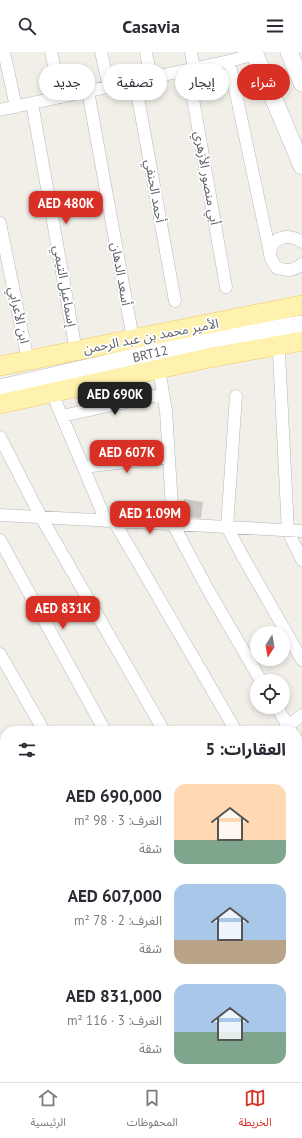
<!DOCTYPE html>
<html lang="ar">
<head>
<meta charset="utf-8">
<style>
	:root { --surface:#fff; --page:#f7f7f7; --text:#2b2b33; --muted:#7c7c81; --line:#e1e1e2; --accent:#d93025 }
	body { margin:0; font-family:"PT Sans","Noto Sans Arabic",sans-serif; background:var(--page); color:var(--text); direction:rtl; height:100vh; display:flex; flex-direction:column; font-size:15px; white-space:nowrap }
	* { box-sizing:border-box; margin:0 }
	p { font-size:13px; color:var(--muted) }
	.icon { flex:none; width:22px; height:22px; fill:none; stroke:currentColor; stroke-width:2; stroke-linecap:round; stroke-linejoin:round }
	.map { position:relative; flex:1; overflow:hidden; direction:ltr }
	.drawer { position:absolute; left:0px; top:674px; width:302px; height:356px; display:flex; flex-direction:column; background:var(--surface); border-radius:16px 16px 0 0; box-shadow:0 2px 6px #0003; direction:rtl }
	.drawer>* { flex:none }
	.top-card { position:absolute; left:12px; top:12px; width:278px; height:36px; direction:rtl; display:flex; gap:8px }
	.needle { width:26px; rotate:191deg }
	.tools { position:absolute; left:250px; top:574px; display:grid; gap:8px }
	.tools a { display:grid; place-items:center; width:40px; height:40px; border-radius:50%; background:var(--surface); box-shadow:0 2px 6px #0003; font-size:20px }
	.price { position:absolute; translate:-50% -34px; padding:0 9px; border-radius:8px; background:var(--accent); color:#fff; font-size:13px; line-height:26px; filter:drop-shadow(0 1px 2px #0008) }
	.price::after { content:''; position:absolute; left:50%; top:24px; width:12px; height:9px; margin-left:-6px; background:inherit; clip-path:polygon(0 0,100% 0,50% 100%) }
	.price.active { background:#222; color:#fff }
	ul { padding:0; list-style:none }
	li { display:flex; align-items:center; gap:12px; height:100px; padding:0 16px }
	li span { display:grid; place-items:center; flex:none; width:112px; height:80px; border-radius:12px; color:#555 }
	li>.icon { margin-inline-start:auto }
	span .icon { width:48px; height:48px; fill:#fffc; stroke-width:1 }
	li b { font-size:17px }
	h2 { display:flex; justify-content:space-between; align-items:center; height:48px; padding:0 16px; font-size:17px }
	.pill { padding:0 14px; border-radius:18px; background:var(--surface); box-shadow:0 2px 6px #0003; font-size:14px; line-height:36px }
	.pill.active { background:var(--accent); color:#fff }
	header { display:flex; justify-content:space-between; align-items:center; height:52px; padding:0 16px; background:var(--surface); font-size:18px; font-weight:800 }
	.dock { display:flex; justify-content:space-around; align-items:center; height:56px; border-top:1px solid var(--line); background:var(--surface); font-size:11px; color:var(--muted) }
	.dock a { display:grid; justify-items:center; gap:2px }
	.dock .active { color:var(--accent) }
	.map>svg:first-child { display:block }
	.building { fill:#cccac5 }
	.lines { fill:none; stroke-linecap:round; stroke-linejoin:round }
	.street-casing { stroke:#b5b8bc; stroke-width:13 }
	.secondary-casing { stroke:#b6babf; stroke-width:18 }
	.primary-casing { stroke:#f2c960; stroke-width:20 }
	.street { stroke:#fff; stroke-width:12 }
	.secondary { stroke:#fff; stroke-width:17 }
	.primary { stroke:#fff2af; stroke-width:19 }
	.labels { text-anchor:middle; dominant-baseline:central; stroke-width:3.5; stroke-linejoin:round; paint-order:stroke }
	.street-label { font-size:13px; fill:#5f6368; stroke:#fff }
</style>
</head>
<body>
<header><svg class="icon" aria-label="menu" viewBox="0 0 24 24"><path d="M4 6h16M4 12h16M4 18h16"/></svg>Casavia<svg class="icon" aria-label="search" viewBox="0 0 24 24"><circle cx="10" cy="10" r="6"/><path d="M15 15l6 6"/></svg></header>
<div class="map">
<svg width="302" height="1030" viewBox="0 0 302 1030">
	<rect width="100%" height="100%" fill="#f1efe8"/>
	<path class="building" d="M184,447L203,450L201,466L181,465Z"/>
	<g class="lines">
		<defs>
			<path id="street" d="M4,0L16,55
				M51,0L61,45
				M101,0L109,35
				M146,0L151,26
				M191,0L194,17
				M229,9L270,201
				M188,18L226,235
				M135,29L175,249
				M88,39L133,287
				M32,51L76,299
				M0,58L229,9L255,2
				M0,171L28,309
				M302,190C290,181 270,184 270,202C270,207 274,212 277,216C288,219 294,219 302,212
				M279,301L288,479L302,508
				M159,317L166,359L173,472L207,536L261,629
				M52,341L106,469
				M236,344L227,475L242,503L302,608
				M62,364L163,342
				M0,385L41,465L164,679
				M83,415L169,405
				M0,463L302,479
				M114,469L236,679
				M0,488L105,679
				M0,602L44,679
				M277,655L291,679
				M283,678L302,663
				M297,688L302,695
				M0,719L5,728
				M297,779L302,787
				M0,811L5,819
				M0,906L5,914
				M297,908L302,917
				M297,987L302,983
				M0,1004L5,1012
				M297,1019L301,1030
				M14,1025L17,1030
				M82,1025L85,1030
				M139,1025L142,1030
				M198,1025L201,1030
				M243,1030L250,1025"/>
			<g id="secondary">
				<path d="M254,0L302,114"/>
				<path d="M289,0L302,31"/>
				<path id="s1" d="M0,336L212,287L302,272"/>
			</g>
			<path id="primary" d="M0,314L302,253
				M0,352L204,307L302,289"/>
		</defs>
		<use href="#street" class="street-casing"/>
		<use href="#secondary" class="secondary-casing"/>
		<use href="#primary" class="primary-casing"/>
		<use href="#street" class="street"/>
		<use href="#secondary" class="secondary"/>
		<use href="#primary" class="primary"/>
	</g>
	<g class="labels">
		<g class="street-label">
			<text transform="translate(207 126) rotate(80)">أبي منصور الأزهري</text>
			<text transform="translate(155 139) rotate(80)">أحمد الحنفي</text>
			<text transform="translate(121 222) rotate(80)">أسعد الدهان</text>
			<text transform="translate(65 234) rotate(80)">إسماعيل التيمي</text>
			<text transform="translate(19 263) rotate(78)">ابن الأعرابي</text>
			<text transform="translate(151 284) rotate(-11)">الأمير محمد بن عبد الرحمن</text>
			<text stroke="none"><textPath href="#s1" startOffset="154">BRT12</textPath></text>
		</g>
	</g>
</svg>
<div class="tools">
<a><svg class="needle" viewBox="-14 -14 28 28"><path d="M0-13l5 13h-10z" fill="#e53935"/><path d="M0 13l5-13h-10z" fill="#7c7c81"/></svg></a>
<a><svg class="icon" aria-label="locate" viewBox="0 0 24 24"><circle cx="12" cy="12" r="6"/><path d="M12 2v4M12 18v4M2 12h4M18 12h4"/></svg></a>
</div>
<b class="price" style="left:66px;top:173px">AED 480K</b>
<b class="price active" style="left:115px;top:364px">AED 690K</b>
<b class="price" style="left:127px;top:422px">AED 607K</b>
<b class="price" style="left:150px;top:483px">AED 1.09M</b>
<b class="price" style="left:63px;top:578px">AED 831K</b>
<div class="top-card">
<a class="pill active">شراء</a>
<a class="pill">إيجار</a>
<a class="pill">تصفية</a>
<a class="pill">جديد</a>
</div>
<section class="drawer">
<h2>العقارات: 5<svg class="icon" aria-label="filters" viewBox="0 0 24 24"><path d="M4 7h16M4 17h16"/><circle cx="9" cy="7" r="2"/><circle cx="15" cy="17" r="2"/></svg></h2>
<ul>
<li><span style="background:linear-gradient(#ffd9b3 70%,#7fa58c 0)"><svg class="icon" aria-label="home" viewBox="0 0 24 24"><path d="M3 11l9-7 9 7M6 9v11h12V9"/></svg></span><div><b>AED 690,000</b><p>الغرف: 3 · 98 m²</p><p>شقة</p></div></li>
<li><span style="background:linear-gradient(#a9c7e8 70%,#b9a48a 0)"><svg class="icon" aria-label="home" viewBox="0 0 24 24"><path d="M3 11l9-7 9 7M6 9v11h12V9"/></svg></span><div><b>AED 607,000</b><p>الغرف: 2 · 78 m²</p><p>شقة</p></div></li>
<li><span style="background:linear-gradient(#a9c7e8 60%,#7fa58c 0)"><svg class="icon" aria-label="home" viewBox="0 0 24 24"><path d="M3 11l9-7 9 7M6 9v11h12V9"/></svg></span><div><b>AED 831,000</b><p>الغرف: 3 · 116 m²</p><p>شقة</p></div></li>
</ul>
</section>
</div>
<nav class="dock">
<a class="active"><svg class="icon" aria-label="map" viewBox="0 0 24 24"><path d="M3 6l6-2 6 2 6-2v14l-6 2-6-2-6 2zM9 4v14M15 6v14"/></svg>الخريطة</a>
<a><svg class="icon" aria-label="saved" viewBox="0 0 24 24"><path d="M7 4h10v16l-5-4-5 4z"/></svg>المحفوظات</a>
<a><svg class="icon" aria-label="home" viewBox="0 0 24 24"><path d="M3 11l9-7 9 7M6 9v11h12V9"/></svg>الرئيسية</a>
</nav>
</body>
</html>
